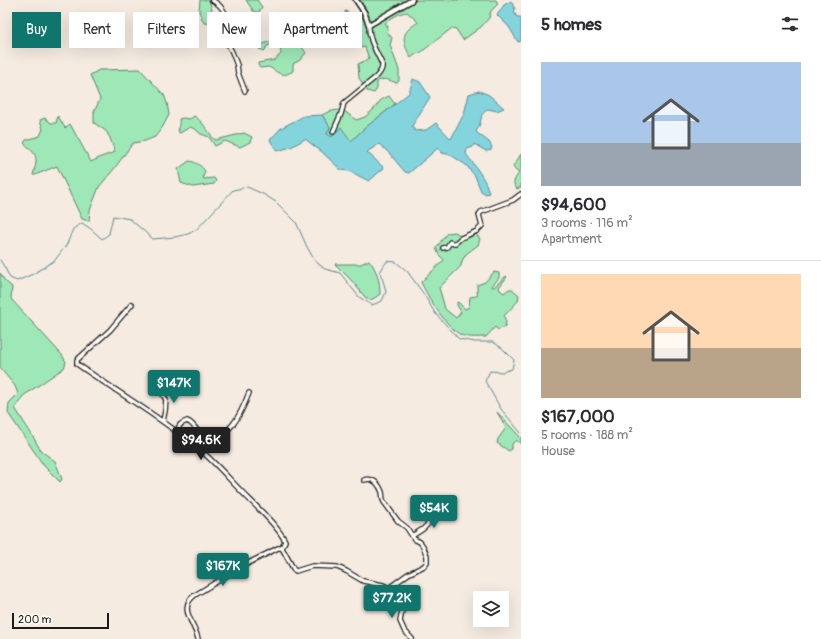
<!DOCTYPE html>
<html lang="en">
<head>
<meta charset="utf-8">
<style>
	:root { --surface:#fff; --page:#f2f2f3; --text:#2b2b33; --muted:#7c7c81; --line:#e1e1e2; --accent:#0f766e }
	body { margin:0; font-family:Pangolin,sans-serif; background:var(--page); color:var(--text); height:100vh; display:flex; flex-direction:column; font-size:15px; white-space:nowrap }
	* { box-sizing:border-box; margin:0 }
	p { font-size:13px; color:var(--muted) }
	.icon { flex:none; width:22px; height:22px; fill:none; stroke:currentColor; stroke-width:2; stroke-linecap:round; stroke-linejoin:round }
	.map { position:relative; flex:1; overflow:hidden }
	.panel { display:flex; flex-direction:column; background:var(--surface); width:300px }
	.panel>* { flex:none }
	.hud { position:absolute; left:12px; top:12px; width:380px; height:36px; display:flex; gap:8px }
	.buttons { position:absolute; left:473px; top:591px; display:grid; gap:8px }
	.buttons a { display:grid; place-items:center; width:36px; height:36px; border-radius:0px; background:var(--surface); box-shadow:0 4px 16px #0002; font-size:20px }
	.scale { position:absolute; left:12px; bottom:10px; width:97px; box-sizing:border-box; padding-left:4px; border:2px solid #1c1c1c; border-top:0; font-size:11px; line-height:14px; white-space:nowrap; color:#1c1c1c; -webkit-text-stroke:3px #fdfcf7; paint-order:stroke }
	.price { position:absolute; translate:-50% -34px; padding:0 9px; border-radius:4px; background:var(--accent); color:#fff; font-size:13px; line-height:26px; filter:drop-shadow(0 1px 2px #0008) }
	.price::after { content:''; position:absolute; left:50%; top:24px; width:12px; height:9px; margin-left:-6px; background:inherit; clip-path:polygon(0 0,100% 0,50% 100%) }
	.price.active { background:#222; color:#fff }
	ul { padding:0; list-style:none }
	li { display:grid; align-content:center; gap:8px; height:212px; padding:0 20px }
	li+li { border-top:1px solid var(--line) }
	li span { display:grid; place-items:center; height:124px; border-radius:0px; color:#555 }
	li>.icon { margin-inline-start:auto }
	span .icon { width:72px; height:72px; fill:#fffc; stroke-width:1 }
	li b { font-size:17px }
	h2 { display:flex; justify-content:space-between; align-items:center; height:48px; padding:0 20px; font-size:17px }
	.chip { padding:0 14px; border-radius:0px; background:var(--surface); box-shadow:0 4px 16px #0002; font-size:14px; line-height:36px }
	.chip.active { background:var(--accent); color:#fff }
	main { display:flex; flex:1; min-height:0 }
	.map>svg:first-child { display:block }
	.green { fill:#9ee8b7; stroke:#5d826a }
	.water { fill:#84d4de; stroke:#5a8a90 }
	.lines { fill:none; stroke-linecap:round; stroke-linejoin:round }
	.stream { stroke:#5a8a90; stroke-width:1 }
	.minor-casing { stroke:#1c1c1c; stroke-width:6 }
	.tertiary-casing { stroke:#1c1c1c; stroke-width:7 }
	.minor { stroke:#fdfcf7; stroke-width:3.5 }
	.tertiary { stroke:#fdfcf7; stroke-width:4 }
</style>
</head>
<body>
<main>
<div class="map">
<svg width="521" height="639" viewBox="0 0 521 639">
	<rect width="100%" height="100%" fill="#f5ebe1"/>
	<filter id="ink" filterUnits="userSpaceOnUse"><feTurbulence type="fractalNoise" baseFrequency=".025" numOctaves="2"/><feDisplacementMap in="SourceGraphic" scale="8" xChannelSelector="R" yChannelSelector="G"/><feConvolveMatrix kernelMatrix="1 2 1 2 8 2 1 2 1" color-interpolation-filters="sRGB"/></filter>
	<g filter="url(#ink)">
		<path class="green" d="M200,0H209L212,10L224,28V32L220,39L216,38C212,32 213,22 204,23L199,12Z
			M246,0H257L262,7L259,12H254Z
			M358,0H409L370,22L365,9Z
			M416,0H496L498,4L491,11L489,18L481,27L463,40L456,29L452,28L420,53L416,54L411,58C406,48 399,37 410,28C413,25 416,24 418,22L407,12C398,13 392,18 385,23L388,27L387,32L392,38L390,45L399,70V81L396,83C390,80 383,77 377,82V89L374,93L367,91L359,78L358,64L369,59L365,47L361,48L358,39L361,36L355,23L346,17L345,11C350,12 352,17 357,19L359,12L366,24L372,26L384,18Z
			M284,27L289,28L291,32L295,43L300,44L306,53L300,60L293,64V71C282,78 279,73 269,67L260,68L258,65V63L275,60C278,55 283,56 280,49L277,48L275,45L271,44L266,47L265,51L259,49V47L263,44L271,41L279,34L281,29Z
			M140,69L164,95L167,103L169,115L162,128L155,137L145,141L133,143L130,147L114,169L99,187L90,210L89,221L82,219L57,166L35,175H33C38,157 38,156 24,143L26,140L40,136L43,129L40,120L45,118L51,123H56L58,116L65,128L70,124L91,162L101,157L115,152L110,138L106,131L94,123V112L100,99L90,75L99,70Z
			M389,96L395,104L365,128L351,141L332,137L327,134L330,127L322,115C328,111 336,110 343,110L356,120L365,117L373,110L381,100Z
			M194,116C201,119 209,133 214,139L216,140L244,133L252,137L250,142L240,147L225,141L215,146L209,137L201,134L195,129L190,127L180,133H179C177,129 180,124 179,119L183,118L190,119Z
			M521,154V187L517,189C511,183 515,179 519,173L515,170L513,166L516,162Z
			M189,161C197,162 201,166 205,171L203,177L204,179L214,178L216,181L214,184L193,187L181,183L178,169Z
			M455,232L466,239L470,237L475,234H476L480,239L478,245L466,254L462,261L461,266L439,288L443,301L445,309L456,318L461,312L457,305V302L459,303L465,309L469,307L470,297L476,296L478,295L477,292V285L485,282L494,272L499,273V278L492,286V287H494L506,276L507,277L499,287L500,290L504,293L509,289H512L519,295L518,301L504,316L506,322L505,327L498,330L495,327L486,337C479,337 470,338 464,336C449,332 427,296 421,282L444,260L439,255L436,248L447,233Z
			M369,260C377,270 380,281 380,294L376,297L371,300L365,297L352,281L335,264H361Z
			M0,273L5,281L12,287L11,299L62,355L66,362L64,368L23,396L15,408L32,435L41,451L55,461L62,479L60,482L44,466L8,413L9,403L18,394L15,386L0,368Z
			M497,412L521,438V444L516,440L512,444V449L509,451L497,443L498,439L506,428Z"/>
		<path class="water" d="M511,1L515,9L514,12L517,17H521V41L518,42L509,27L497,15L504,5Z
			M413,79L420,82L430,97L412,126L415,131L426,130L436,123L451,139L464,114L469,94L479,91L489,95L504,108L497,111L488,109C479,116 483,114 480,123C480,126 477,129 476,132L489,142L492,147L491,150L486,151L474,144L473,147L467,149L466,154C475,166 486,179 489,193L486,194L481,191L475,176L466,165L451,155L442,153L438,148L409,173L405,172L389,153L379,144L367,152L384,168L369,181L349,171L341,170L322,152L305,139L291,147L277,151L270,140L281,128L304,116L322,115L330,127L327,134L332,137L341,127L351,141L365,128L409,93Z"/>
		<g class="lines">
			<path class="stream" d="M0,260L5,268L10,278L17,281L33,274L55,260L67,244L73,229L82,223L91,229L102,239L109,234L113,216L130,219L153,239L175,237L188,234L197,229L233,190L247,187L263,194L276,202L296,222L307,247L315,261L325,269L340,273L359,297L372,305L382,301L386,292L384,284L380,272L387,261L396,262L407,271L423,293L435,313L459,339L475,342H493L502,348L514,360L512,369L502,372L490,371L485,381L501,409L521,433"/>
			<defs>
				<path id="minor" d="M212,0C215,2 218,4 220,6C227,13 229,22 231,30L225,37V38L232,52L237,65L238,73L245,91
					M333,132L341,114L344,103L376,77C380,73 383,69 382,64C376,51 368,39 369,25
					M443,248L447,247L450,242L454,244L461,238L477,231L482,226L479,215L481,212L513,200L521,194
					M132,304L110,330L77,360V364C117,392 160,417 198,448C215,462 229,479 245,495C256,506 279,527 285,541L282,548L294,570L296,571L312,566L337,567L346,571L363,581L383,585L387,587L395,594L401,605L402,611L400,621L404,630L412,639
					M161,391L166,400L165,411L163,421
					M178,432C178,425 181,423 187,421C194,423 196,432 203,435C229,444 242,411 249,393
					M364,480C373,477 379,484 382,492C383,496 382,499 384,502L398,521L407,528L414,539L420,542L423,546L427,556V562L424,566L408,574L389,588
					M412,536L423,529L428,524C427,517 422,512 424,506
					M198,639C195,623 177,608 195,595L241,567L278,548H282"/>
				<path id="tertiary" d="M356,0L364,12L369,25L412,0"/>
			</defs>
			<use href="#minor" class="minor-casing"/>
			<use href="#tertiary" class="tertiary-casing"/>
			<use href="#minor" class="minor"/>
			<use href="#tertiary" class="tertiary"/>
		</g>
	</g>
</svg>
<div class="buttons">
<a><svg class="icon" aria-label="layers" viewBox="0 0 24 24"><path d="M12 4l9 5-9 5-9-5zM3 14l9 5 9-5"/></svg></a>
</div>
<div class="scale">200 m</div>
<b class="price" style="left:174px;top:404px">$147K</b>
<b class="price active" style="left:201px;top:461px">$94.6K</b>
<b class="price" style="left:434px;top:529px">$54K</b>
<b class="price" style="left:223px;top:587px">$167K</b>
<b class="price" style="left:392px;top:619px">$77.2K</b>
<div class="hud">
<a class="chip active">Buy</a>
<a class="chip">Rent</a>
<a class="chip">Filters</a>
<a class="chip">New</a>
<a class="chip">Apartment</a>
</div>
</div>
<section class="panel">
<h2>5 homes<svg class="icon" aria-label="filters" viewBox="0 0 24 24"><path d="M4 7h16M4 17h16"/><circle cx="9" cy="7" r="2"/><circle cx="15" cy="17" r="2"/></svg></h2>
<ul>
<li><span style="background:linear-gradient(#a9c7e8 65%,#9aa5b1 0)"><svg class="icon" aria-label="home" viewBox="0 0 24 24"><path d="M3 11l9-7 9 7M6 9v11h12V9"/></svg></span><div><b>$94,600</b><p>3 rooms · 116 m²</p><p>Apartment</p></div></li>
<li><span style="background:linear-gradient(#ffd9b3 60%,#b9a48a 0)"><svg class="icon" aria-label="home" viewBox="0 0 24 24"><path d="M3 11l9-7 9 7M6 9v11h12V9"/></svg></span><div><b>$167,000</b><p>5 rooms · 188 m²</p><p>House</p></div></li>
</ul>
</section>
</main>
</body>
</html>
